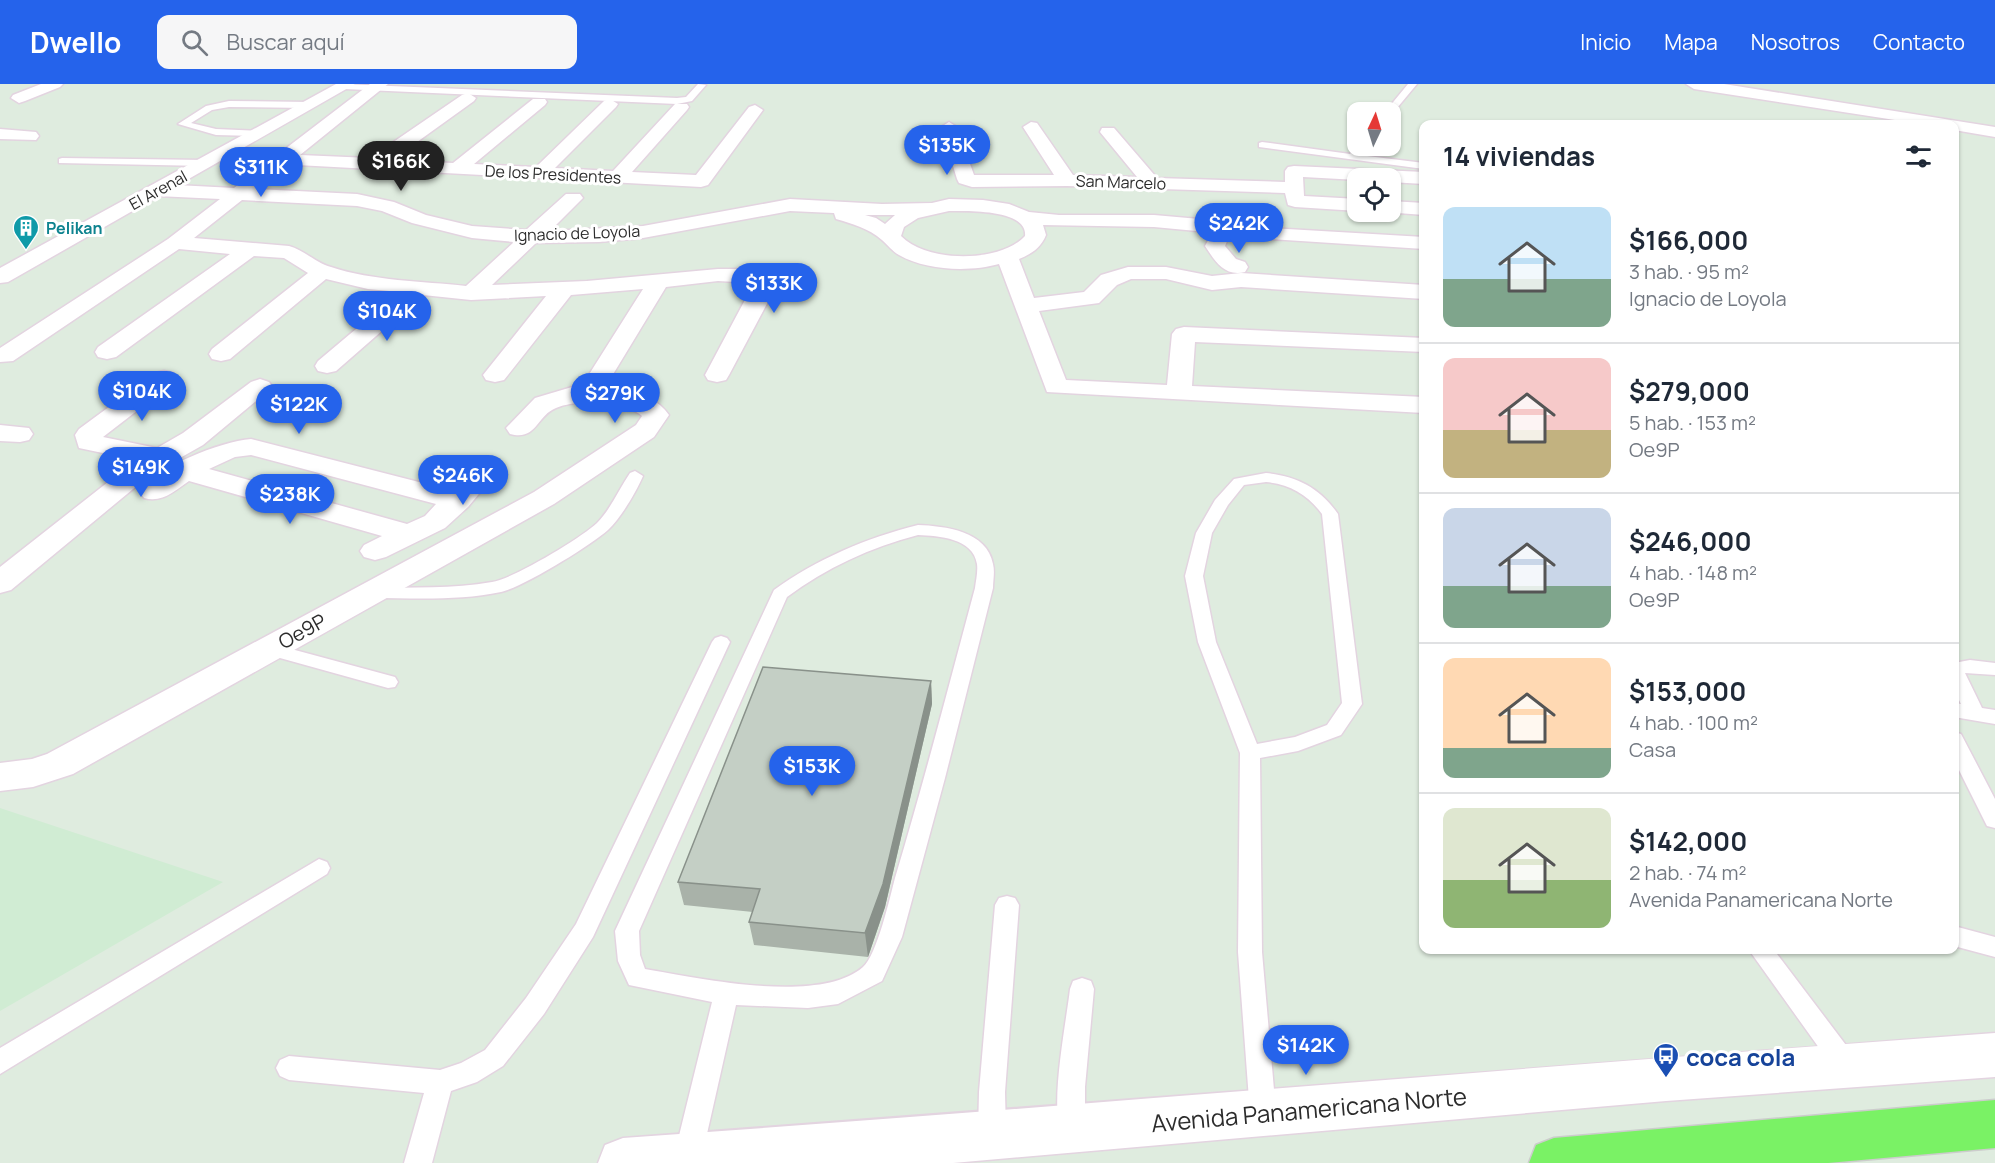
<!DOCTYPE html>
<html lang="es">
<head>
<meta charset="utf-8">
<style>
	:root { --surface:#fff; --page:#f6f6f7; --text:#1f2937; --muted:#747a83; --line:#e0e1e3; --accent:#2563eb }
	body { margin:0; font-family:Manrope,sans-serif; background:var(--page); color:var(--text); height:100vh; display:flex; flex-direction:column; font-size:22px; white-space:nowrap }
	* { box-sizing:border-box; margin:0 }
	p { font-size:20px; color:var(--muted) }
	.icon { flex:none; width:33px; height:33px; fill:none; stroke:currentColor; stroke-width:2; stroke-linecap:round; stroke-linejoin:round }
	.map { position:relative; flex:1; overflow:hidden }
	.side { position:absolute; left:1419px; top:36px; width:540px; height:834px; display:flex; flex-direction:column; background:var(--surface); border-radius:12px; box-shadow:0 2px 4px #0004 }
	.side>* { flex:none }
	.needle { width:39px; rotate:4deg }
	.tools { position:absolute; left:1347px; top:18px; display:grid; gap:12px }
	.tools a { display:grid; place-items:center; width:54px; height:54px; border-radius:12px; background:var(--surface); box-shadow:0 2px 4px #0004; font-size:30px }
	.price { position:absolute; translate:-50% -51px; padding:0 14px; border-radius:21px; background:var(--accent); color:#fff; font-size:20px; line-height:39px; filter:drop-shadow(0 2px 3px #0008) }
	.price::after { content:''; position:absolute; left:50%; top:36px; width:18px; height:14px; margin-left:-9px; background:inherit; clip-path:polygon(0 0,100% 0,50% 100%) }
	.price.on { background:#222; color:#fff }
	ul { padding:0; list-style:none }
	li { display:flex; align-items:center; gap:18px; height:150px; padding:0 24px }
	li+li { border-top:2px solid var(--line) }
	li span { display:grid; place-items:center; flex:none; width:168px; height:120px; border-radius:12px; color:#555 }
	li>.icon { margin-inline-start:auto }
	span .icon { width:72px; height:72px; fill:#fffc; stroke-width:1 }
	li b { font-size:26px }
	h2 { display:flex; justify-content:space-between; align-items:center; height:72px; padding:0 24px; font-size:26px }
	header { display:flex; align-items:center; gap:36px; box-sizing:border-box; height:84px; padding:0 30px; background:var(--accent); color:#fff }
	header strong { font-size:28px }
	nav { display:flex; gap:33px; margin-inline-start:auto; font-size:21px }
	.search { width:420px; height:54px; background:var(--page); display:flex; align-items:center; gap:15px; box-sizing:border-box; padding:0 21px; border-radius:12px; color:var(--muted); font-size:22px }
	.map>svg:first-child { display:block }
	.education { fill:#d0ecd3 }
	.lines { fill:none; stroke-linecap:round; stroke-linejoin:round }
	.lane-casing { stroke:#e3d4e0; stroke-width:3 }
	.street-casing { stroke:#e3d4e0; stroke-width:3 }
	.secondary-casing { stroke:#e3d4e0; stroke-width:3 }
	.highway-casing { stroke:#ccc; stroke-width:3 }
	.lane { fill:#fff; fill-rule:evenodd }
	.street { fill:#fff; fill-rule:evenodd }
	.secondary { fill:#fff; fill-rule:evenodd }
	.highway { fill:#7af265; fill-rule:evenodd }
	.wall { fill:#a9b2a9 }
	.shaded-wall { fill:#89918a }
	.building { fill:#c4cfc5; stroke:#89918a; stroke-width:1.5 }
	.labels { text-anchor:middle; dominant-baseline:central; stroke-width:6; stroke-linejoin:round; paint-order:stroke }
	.far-street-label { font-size:16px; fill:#2c2c2c; stroke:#fff }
	.far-culture-label { font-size:16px; font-weight:bold; fill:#0d838f; stroke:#fff; text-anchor:start }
	.street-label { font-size:20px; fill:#2c2c2c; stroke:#fff }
	.near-transit-label { font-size:24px; font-weight:bold; fill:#164399; stroke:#fff; text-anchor:start }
	.near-street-label { font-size:24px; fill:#2c2c2c; stroke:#fff }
</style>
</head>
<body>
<header>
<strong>Dwello</strong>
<div class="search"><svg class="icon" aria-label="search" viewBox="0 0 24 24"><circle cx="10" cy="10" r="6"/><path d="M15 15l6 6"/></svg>Buscar aquí</div>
<nav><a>Inicio</a><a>Mapa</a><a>Nosotros</a><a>Contacto</a></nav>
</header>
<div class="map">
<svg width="1995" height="1079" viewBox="0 0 1995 1079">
	<rect width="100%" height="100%" fill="#dfecdf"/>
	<path class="education" d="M0,724L223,798L0,927Z"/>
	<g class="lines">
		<defs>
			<path id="lane" d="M342,0L677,14L686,13L698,0L706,1L692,17L677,20L344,5L340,2Z
				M1408,0H1417L1392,30L1385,28Z
				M229,17L309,18L313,21L309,24L229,23L212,26L191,39L216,45L262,47V51L259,52L216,51L178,40L206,22Z
				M1262,58L1350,70L1358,60L1366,62L1359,71L1424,79V85L1259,63V59Z
				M62,74L205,76L210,79L205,82L59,79V75Z
				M635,387L643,392C636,408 621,434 608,446C590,462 523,503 501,508C459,517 414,514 372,514L366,513L363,509L366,505L372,504C412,503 453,505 492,498C513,495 581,454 597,439C611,425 619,405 630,389Z
				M1266,389C1297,392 1320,404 1338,430L1362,620L1341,651L1298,667L1260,674L1262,868L1276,1029L1272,1038L1263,1042L1254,1038L1250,1029L1238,868L1240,669L1198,558L1185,492L1196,449L1215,416L1234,395ZM1266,398C1290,400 1308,411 1322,430L1342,619L1327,641L1295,653L1257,660L1216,558L1203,492L1212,449L1228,421L1244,401Z
				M918,441C945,442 987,447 993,480C995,488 993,496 993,504L945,694L902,853L882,897L838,920L808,924L736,921L702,1072L699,1079H677L674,1072L712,918L629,901L618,877L615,847L774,506C817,475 866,454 918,441ZM918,451C939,452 973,454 977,480C978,488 976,496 975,504C949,601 924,698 895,794C890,813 877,871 863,883C820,921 698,894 645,885L640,871L639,847L787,513C826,484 871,463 918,451Z
				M721,552L727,554L730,558L593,853L544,930L503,982L477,998L451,1007L432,1079H404L424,1009L289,996L280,992L276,984L280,976L289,972L440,986L461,979L485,966L526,914L576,840L712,558L715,554Z
				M269,559L395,593L398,598L395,603L388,604L262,569L260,565L262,561Z
				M1970,576L1995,579V591L1965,589L1982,624L1995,626V640L1954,633V619L1961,620L1954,606V579Z
				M1954,648L1961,650L1995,715V744L1987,742L1954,676Z
				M319,775L327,778L330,784L327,790L0,990V964Z
				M1007,812L1015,814L1019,821L1005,1008L1006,1050L1002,1059L992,1063L982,1059L978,1050L979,1008L995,821L999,814Z
				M1954,842L1995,853V873L1954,862Z
				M1749,866H1774L1855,973L1859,981L1855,989L1846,993L1837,989Z
				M1082,894L1091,897L1094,905L1085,1003V1043L1082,1052L1072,1056L1062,1052C1049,1022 1066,940 1070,905L1073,897Z"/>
			<path id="street" d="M41,0H63L60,3L25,17L19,19L11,14L13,11Z
				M370,0H388L300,71L370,74L462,11L468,9L476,14L474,17L392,76L453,79L533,15H545L547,18L545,21L474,80L536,83L604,17L610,15L618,20L616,23L555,84L613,87L675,20H687L689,23L687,26L632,88L696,91L749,23L755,21L763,26L708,101L701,103L297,81L290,79L256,105L357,110L394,118L426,131L472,142L526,146L566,110H580L583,114L550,147L643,142L790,115L882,120L932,119L949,115L983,116L1009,120L1029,128L1059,131H1154L1222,137L1237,142L1424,153V165L1226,152L1228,155L1225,162L1236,175L1245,178L1248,183L1245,188C1224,193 1215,177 1205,162L1211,151L1218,149L1154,143L1043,141L1046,151C1041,164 1031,170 1019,175L1034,214L1084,208L1101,191L1128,183H1166L1212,192L1241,189L1424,201V215L1241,203L1212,206L1166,195H1131L1117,201L1099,219L1039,227L1066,296L1167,301L1172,250L1176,245L1184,243L1424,254V268L1195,258L1192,302L1424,313V329L1047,308L999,180C970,188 927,187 899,171C892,167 888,161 882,156C868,144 853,140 836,135L834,129L790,127L643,154L599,158L536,159L492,201L587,197L718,185H751L770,189L778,199L729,291L726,296L717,298L708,296L705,291L754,199L718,197L666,203L612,292L609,297L600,299L591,297L588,292L643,205L571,211L504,296L495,298L486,296L483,291L546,212L471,216L423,211L336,287L327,289L318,287L315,282L318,277L400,208L368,205L326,195L230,275L221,277L212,275L209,270L212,265L308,189L284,174L254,172L116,273L107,275L98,273L95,268L98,263L230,170L179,165L13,277L0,278V264L168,155L220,115L157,112L150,110L148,106L150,102L157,100L234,104ZM242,116L357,122L382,127L412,139L472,154L514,158L466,202C422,197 373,197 331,183C316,179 304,166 289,162L194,154ZM949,127C967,127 1028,125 1025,152C1000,179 927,179 901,152L904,143L918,134ZM865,131H895L885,140L876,134Z
				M1686,0H1724L1995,43V53L1954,46V40H1921L1694,5Z
				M949,38L957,43L974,91H1054L1023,43L1031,38L1037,39L1073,91L1137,93L1100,48L1102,44H1114L1157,94L1285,98V87L1288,83L1294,82L1424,88V100L1390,98V94L1358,96L1303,93L1304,112L1358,115V127L1295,123L1288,121L1285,109L1067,102L972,103L959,99L957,95L941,43Z
				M0,45L36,48L39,52L36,56L0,55Z
				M1390,117L1424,119V131L1385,128H1390Z
				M164,287L173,289L176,294L173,299L103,353L157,364L183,349L251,298L260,295L269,298L273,303L203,361L150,391L11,506L0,509V483L136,376L79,364L75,351L79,345L155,289Z
				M572,303C605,305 648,301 669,331L654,353L554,420L73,690L33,703L0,707V679L32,675L47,670L534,408L636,341L642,332C625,317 577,315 556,324C536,332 537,357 510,350L506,344L535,314Z
				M0,341L29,344L33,350L29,356L20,358L0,357Z
				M251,355L450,406C463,393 470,382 489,387L493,393L468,423L445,444L386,473L375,476L364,473L360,467L364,461L382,452L189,397C174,407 163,419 144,414L140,408C158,382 219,358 251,355ZM251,371L436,420L425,432L407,440L209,385L235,373Z"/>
			<path id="secondary" d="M336,0H355L8,198L0,199V184Z
				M1995,949V993L1666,1017L953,1079H598L605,1061L623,1054C1081,1022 1537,982 1995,949Z"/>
			<path id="highway" d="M1995,1016V1064L1828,1079H1529L1536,1061L1554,1054Z"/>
		</defs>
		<use href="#lane" class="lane-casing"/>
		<use href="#street" class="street-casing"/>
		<use href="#secondary" class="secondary-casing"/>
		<use href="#highway" class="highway-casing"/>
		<use href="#lane" class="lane"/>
		<use href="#street" class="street"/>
		<use href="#secondary" class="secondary"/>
		<use href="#highway" class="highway"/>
	</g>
	<path class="wall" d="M931,597L932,620L885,823L868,873L754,861L749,838L753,828L684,821L678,798Z"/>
	<path class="shaded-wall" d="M931,597L932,620L885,823L868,873L865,849Z"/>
	<path class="building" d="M763,583L931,597L883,800L865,849L749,838L760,805L678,798Z"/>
	<defs>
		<symbol id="building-pin" viewBox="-11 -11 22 30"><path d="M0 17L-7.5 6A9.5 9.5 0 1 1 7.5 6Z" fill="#0f9aa8" stroke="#fff"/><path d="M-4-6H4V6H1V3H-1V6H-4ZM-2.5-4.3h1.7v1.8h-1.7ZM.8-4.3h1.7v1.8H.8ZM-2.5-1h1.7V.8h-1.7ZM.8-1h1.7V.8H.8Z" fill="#fff"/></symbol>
		<symbol id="bus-pin" viewBox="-11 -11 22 30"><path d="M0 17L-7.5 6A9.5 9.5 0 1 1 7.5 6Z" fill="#1a4fb4" stroke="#fff"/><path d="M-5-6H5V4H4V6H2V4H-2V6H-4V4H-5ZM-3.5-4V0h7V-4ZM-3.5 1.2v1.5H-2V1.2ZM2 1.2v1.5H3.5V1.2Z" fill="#fff"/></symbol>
	</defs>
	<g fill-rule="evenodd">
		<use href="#building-pin" x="11" y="129" width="30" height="40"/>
		<use href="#bus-pin" x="1651" y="957" width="30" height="40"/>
	</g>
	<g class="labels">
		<g class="far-street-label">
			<text transform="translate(553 90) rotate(3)">De los Presidentes</text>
			<text transform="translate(1121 98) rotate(2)">San Marcelo</text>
			<text transform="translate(158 106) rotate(-29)">El Arenal</text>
			<text transform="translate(577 149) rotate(-2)">Ignacio de Loyola</text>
		</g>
		<g class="far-culture-label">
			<text x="46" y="144">Pelikan</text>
		</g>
		<g class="street-label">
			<text transform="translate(302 547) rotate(-29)">Oe9P</text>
		</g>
		<g class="near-transit-label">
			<text x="1686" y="972">coca cola</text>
		</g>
		<g class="near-street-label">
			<text transform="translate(1309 1025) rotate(-5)">Avenida Panamericana Norte</text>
		</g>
	</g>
</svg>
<div class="tools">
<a><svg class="needle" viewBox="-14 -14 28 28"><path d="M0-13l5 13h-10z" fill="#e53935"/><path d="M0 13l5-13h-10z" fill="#747a83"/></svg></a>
<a><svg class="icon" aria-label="locate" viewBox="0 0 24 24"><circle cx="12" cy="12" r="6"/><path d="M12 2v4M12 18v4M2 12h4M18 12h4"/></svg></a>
</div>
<b class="price" style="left:947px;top:92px">$135K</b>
<b class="price on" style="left:401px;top:108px">$166K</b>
<b class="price" style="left:261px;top:114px">$311K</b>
<b class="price" style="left:1239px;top:170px">$242K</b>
<b class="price" style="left:774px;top:230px">$133K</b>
<b class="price" style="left:387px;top:258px">$104K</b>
<b class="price" style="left:142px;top:338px">$104K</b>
<b class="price" style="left:615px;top:340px">$279K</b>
<b class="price" style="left:299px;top:351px">$122K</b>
<b class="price" style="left:141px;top:414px">$149K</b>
<b class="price" style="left:463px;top:422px">$246K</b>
<b class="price" style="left:290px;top:441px">$238K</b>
<b class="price" style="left:812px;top:713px">$153K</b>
<b class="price" style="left:1306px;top:992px">$142K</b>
<section class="side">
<h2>14 viviendas<svg class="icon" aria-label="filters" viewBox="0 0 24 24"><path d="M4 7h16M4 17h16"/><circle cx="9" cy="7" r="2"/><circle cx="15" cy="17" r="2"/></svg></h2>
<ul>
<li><span style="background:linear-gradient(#bfe0f5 60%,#7fa58c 0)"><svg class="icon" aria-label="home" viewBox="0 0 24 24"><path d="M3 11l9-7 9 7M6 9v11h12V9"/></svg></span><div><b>$166,000</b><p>3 hab. · 95 m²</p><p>Ignacio de Loyola</p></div></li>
<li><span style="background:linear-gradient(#f6c9c9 60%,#c2b280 0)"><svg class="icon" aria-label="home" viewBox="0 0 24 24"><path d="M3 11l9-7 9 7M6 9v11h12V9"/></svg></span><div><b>$279,000</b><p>5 hab. · 153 m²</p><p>Oe9P</p></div></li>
<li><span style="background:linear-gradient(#c9d6e8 65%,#7fa58c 0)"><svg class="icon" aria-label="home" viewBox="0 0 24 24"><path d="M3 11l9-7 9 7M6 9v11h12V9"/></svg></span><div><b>$246,000</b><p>4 hab. · 148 m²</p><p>Oe9P</p></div></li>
<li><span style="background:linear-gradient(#ffd9b3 75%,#7fa58c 0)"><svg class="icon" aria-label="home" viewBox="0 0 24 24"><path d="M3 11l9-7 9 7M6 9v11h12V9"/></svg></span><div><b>$153,000</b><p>4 hab. · 100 m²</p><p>Casa</p></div></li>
<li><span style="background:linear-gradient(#dfe7d0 60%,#8fb573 0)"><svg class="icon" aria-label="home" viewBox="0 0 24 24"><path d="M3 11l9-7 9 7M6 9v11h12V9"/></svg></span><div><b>$142,000</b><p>2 hab. · 74 m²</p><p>Avenida Panamericana Norte</p></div></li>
</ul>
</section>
</div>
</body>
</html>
